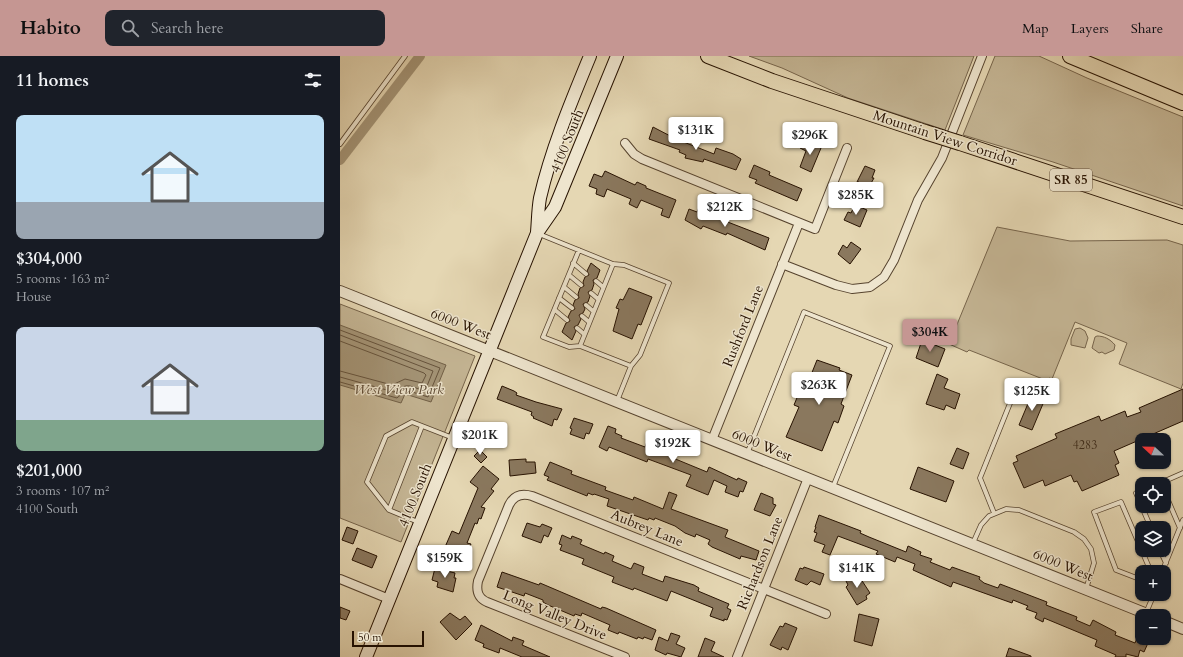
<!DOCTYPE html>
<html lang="en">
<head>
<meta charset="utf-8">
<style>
	:root { --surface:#171b24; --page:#20242c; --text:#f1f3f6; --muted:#9ea1a6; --accent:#c59692 }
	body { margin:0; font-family:Cardo,serif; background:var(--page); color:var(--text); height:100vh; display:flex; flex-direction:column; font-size:15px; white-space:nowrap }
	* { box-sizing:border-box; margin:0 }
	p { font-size:13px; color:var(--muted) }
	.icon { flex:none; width:22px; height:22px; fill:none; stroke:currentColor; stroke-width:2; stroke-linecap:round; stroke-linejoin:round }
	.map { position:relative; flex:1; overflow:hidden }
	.side { display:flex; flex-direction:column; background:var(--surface); width:340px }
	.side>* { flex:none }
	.needle { width:26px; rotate:292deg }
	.controls { position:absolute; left:795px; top:377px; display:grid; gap:8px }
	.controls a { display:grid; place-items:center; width:36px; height:36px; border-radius:8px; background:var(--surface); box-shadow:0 1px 3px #0004; font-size:20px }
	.scale { position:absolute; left:12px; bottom:10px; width:72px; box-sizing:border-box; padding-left:4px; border:2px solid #271201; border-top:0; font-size:11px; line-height:14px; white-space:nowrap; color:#271201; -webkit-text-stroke:3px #eee5ce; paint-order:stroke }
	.price { position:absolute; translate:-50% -34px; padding:0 9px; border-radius:4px; background:#fff; color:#222; font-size:13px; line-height:26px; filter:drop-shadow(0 1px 2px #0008) }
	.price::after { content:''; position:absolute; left:50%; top:24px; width:12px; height:9px; margin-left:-6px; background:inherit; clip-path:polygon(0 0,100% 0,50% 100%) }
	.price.current { background:var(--accent); color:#111 }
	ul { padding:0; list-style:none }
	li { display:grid; align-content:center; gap:8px; height:212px; padding:0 16px }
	li span { display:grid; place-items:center; height:124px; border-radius:8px; color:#555 }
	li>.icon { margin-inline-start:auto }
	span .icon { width:72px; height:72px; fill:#fffc; stroke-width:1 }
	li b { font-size:17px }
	h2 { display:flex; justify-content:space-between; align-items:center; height:48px; padding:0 16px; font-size:17px }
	header { display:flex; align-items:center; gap:24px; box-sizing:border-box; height:56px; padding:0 20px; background:var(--accent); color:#111 }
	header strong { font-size:19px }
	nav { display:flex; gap:22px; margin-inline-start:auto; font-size:14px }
	.search { width:280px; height:36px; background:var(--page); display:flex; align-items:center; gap:10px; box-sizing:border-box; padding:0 14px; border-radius:8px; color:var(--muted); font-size:15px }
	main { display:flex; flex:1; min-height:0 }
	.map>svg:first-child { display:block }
	.green { fill:#c5b695; stroke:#76644b }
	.water { fill:#a49476; stroke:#726047 }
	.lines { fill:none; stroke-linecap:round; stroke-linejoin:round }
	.shore { stroke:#66533c; stroke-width:1 }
	.canal { stroke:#a49476; stroke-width:10 }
	.building { fill:#8a785e; stroke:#271201 }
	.service-casing { stroke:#56432e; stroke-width:5.5 }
	.minor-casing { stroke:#56432e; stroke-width:10 }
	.tertiary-casing { stroke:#56432e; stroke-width:12 }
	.secondary-casing { stroke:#271201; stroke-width:14 }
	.trunk-casing { stroke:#271201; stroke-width:16 }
	.service { stroke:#eee5ce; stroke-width:4 }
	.minor { stroke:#eee5ce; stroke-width:8 }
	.tertiary { stroke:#eee5ce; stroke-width:10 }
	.secondary { stroke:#eee5ce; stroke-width:12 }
	.trunk { stroke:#e5d7b3; stroke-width:14 }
	.trunk-bridge-casing { stroke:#271201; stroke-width:16; stroke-linecap:butt }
	.trunk-bridge { stroke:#e5d7b3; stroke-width:14 }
	.labels { text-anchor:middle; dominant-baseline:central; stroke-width:3; stroke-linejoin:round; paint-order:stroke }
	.number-label { font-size:12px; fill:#402c18 }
	.shield { fill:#eee5ce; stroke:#63513e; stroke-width:1 }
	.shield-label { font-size:13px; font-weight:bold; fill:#271201 }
	.street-label { font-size:14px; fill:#271201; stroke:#eee5ce }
	.park-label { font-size:14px; font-style:italic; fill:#5e4b35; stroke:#eee5ce }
</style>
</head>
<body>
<header>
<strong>Habito</strong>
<div class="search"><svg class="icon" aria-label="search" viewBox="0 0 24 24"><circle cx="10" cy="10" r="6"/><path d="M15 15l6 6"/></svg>Search here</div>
<nav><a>Map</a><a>Layers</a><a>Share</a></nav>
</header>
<main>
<section class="side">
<h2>11 homes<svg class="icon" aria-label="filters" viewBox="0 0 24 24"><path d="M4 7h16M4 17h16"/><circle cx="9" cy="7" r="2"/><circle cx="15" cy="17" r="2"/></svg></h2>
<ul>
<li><span style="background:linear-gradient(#bfe0f5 70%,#9aa5b1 0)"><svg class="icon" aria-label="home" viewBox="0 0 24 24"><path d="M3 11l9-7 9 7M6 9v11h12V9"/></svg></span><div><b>$304,000</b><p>5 rooms · 163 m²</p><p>House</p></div></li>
<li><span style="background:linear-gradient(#c9d6e8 75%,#7fa58c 0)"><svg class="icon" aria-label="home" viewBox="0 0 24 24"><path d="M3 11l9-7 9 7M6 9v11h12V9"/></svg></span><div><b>$201,000</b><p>3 rooms · 107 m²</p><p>4100 South</p></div></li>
</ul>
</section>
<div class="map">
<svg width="843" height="601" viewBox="0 0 843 601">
	<rect width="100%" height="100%" fill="#e5d7b3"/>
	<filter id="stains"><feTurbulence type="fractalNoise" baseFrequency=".005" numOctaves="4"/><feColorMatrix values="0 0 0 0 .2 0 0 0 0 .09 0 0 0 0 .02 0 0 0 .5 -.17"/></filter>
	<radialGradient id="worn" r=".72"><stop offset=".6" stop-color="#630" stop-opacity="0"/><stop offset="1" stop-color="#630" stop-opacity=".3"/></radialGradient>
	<path class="green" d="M409,0H634L605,74L508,42L442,12Z
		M655,0H699L747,22L843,61V150L713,106L623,79Z
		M657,171L730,185L827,184L843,189V327L841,333L779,308L787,287L735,266L712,323L709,322L708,325L629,294L627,296L609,288Z
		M0,248L135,300L61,486L0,462Z
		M740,272L745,275L748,282L745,292L731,289V283L735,273Z
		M757,280C764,280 770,283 775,289L774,294L765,298L762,296L759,297L752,292L755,281Z"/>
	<path class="water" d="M0,269L106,309L91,346L65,338L61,347L0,329Z"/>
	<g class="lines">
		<path class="shore" d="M0,274L100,312L88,341L66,334L57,342L0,326
			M0,279L93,315L85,335C68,330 69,326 54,336L0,321
			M0,285L84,317L86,319L82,327L65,323L52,329L0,315"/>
		<path class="canal" d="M0,104L80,0"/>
	</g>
	<path class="building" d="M313,71L336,83L374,98L376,92L393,98L401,103L396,114L364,103L363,106L345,102L346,99L339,96L340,94L309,83Z
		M463,86L481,92L471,116L460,111L466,95L460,92Z
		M414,109L430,116L429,119L462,133L457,145L415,127L417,124L409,121Z
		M525,110L535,114L532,122H534L525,138L516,134L519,126H517Z
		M265,115L295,129L297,126L306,130V132L336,144L329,162L321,159L323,153L301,144L297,152L289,148L291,143L267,133L264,141L256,138L257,133L249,130L254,118L262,121Z
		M515,149L527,154L520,171L504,164L508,156L511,157Z
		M359,151L368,155L367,158L429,182L425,194L387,177L386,179L363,170L361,173L345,164L349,153L357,156Z
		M511,186L521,193L510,208L498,198L503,189L507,192Z
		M251,207L260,214L257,222L253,224L254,228L252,234L248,236L250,240L248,246L243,248L245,253L243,257L239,259L241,263L238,269L234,271L236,275L232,284L222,276L226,267L230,265L228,261L231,255L235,253L233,249L235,244L239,242L238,238L240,232L244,230L243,226L245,221L249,219L247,215Z
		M289,232L312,241L301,269L298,268L292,283L273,275L279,253L276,252L280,243L283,244Z
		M582,284L605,293L598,311L576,302Z
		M477,304L500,312L499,314L512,319L501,348L504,350L498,367L494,365L482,395L446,381L459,351L454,349L461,332L465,334Z
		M597,318L608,323L604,332L620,338L615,353L606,349L604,354L586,348Z
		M162,330L174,335L177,337L176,339L196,346L222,353L217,364L214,363L212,370L193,362L194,361L191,359L192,356L157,343Z
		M843,333V365L774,395L779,407L775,409L779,419L742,435L737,425L734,426L731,419L705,430L703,424L684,432L673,407L678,405L676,400L717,382L715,378L759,360L761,365L785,355L787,361L801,356L799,352Z
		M692,338L705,343L692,374L679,369Z
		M234,362L253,368L249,378L246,377L244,383L230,378L232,373L230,372Z
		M268,370L276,373L275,377L282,380L281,382L305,391L307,385L318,390L317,393L334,399L333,402L367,416L369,411L397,424L398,422L407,426L403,436L400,435L398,441L385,436L387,430L374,424L368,439L346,430L351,419L308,403L307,406L269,391L267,395L259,391Z
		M617,392L629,397L623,413L610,408Z
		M140,394L147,401L141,407L134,400Z
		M186,403V406H195L196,417L170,420L169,404Z
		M210,406L232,415L231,418L266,431L265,434L293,444L294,441L323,453L329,436L337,439L331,453L388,474L385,481L419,495L416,504L401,500L400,503L372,491L368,488L370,484L356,478L355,481L345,477L335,470L315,462L314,464L309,462L308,464L267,450L269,443L254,438L253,439L248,437L247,440L207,424L209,421L204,419Z
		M143,410L159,423L151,433L154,435L141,451L145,452L141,463L139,462L137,468L135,467L127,487L131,488L123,507L102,498L112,475L119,478L138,432L130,426Z
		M578,411L614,425L606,446L570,433Z
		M421,437L433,442V448L436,449L430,460L414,454Z
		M479,459L521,475L520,477L529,481L566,496L568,490L581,496L580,499L592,503L590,506L610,514L612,511L640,521L639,523L644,527L658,532L660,528L707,546L706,549L737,561L736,564L750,570L753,564L776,576L775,579L795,587L797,582L808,587L804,596L800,594L798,601L786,598V601H775L776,599L755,590L757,584L704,562L703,566L695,562L697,557L686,553L688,550L673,544L672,547L613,526L611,531L573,514L575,508L557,501L555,506L536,498L538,495L498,480L490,499L482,496L485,489L474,485L477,477L474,476L476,471H475Z
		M187,467L200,471L202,468L212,472L208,481L204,479L201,487L182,480Z
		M7,471L18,475L13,488L2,484Z
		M222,479L231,483L232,480L242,484L240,488L264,498L265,496L274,500L272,505L291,513L294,507L304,511L302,518L323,526L325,520L354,529L359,532L358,535L389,548L387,552L391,554L387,564L384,563V565L370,560L373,552L331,535L327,545L294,532L293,534L272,526L274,521L242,508L244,503L220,494L222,489L219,488Z
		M17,492L37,500L32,512L12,504Z
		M464,511L484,518L480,529L471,525L467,529L455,524L460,512L463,513Z
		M95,512L115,517L114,522H116L113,536L97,531L98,526L92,524Z
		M162,516L199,529L200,527L261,553L262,551L266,552L316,574L312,584L304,581L303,583L298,581L297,583L279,576L278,578L268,574L270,569L242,557L241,560L235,558L234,560L208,549L203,546V544L185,537L184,540L157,531Z
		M517,517L530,537L526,540L527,543L517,549L506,531L508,529L506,525Z
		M0,551L10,555L6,564L0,562Z
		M110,557L120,564L125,560L132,568L116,584L100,566Z
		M519,558L539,563L532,590L514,585Z
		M445,567L457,572L448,594L442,591L441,594L430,589L440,570L443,571Z
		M141,569L172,585L173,581L184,585L182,589L210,601H182L160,592L159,597L143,591L144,588L135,584Z
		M331,577L340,580L336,588L345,592L341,601L327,597L326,599L315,594L319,581L328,585Z
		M365,582L375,586L371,595L384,601H358Z
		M669,592L691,600V601H666Z"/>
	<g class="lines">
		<defs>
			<path id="service" d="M0,88L65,0
				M199,178L273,208L284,209L329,227L300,299L291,310L277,345
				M239,194L203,281L229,291L240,290L291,310
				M233,207L246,218
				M229,219L241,229
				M256,225L263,231
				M224,231L236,241
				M251,237L258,243
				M219,242L232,252
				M246,249L253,255
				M215,254L227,264
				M242,260L249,266
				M237,272L244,278
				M240,290L273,208
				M407,398L464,256L550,290L493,431
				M818,428L843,417
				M802,435L796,437L811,472
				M824,435L840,472
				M49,454L82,370
				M654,457L640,422L679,325
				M78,466L49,454L27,426L46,380L72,366L113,382
				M633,487L641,469L649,460L666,453L679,454L734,476L744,483L751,493L754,507L746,533
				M820,494L826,507
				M822,516L843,464
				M802,524L776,514L754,456L781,446L811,516
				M806,557L814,538"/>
			<path id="minor" d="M285,87L294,98L302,103L475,173L507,92
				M442,208L496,229L512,233L530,231L544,221L554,204L578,144L602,102L642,0
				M372,384L459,167
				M0,523L49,543
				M285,601L147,546C138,542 136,535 138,525L169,449C174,439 182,437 192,440L486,558
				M397,601L468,422"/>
			<path id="tertiary" d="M0,235L812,560
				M824,565L843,573"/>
			<path id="secondary" d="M197,176C198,165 198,153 200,142C211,94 231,46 250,0
				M26,601L197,177L215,151L277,0"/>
			<path id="trunk" d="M368,0L432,25L585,76
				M730,0L843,47
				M620,87L843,161"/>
		</defs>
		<use href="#service" class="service-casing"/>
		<use href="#minor" class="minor-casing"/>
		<use href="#tertiary" class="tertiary-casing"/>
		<use href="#secondary" class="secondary-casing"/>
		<use href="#trunk" class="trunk-casing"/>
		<use href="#service" class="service"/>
		<use href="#minor" class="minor"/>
		<use href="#tertiary" class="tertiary"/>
		<use href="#secondary" class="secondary"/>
		<use href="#trunk" class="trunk"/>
		<defs>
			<path id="trunk-bridge" d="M585,76L620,87"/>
		</defs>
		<use href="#trunk-bridge" class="trunk-bridge-casing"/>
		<use href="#trunk-bridge" class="trunk-bridge"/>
	</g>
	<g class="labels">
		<g class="number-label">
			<text x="745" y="389">4283</text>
		</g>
		<rect class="shield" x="710" y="113" width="42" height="22" rx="3"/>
		<g class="shield-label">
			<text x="731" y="124">SR 85</text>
		</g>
		<g class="street-label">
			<text transform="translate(605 82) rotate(18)">Mountain View Corridor</text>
			<text transform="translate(227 85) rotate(-68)">4100 South</text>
			<text transform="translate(121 268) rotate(21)">6000 West</text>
			<text transform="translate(403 270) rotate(-68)">Rushford Lane</text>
			<text transform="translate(422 389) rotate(22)">6000 West</text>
			<text transform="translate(75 439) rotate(-68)">4100 South</text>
			<text transform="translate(307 472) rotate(22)">Aubrey Lane</text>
			<text transform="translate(420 507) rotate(-68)">Richardson Lane</text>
			<text transform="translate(723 509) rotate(22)">6000 West</text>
			<text transform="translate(215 559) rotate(22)">Long Valley Drive</text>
		</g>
		<g class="park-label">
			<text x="59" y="333">West View Park</text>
		</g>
	</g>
	<rect width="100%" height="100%" filter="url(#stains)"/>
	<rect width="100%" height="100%" fill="url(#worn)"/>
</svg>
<div class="controls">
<a><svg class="needle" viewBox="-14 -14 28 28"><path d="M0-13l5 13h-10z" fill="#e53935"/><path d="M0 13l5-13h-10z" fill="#9ea1a6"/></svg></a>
<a><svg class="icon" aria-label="locate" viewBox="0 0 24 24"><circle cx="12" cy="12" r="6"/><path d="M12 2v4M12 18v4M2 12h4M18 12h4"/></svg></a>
<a><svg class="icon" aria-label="layers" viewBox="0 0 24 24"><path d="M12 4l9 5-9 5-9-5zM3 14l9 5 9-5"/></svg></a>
<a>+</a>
<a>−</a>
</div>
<div class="scale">50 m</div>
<b class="price" style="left:356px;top:95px">$131K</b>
<b class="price" style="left:470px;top:100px">$296K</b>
<b class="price" style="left:516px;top:160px">$285K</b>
<b class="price" style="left:385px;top:172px">$212K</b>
<b class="price current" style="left:590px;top:297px">$304K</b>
<b class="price" style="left:479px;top:350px">$263K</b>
<b class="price" style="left:692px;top:356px">$125K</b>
<b class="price" style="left:140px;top:400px">$201K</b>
<b class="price" style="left:333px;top:408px">$192K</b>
<b class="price" style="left:105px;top:523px">$159K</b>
<b class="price" style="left:517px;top:533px">$141K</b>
</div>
</main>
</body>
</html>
